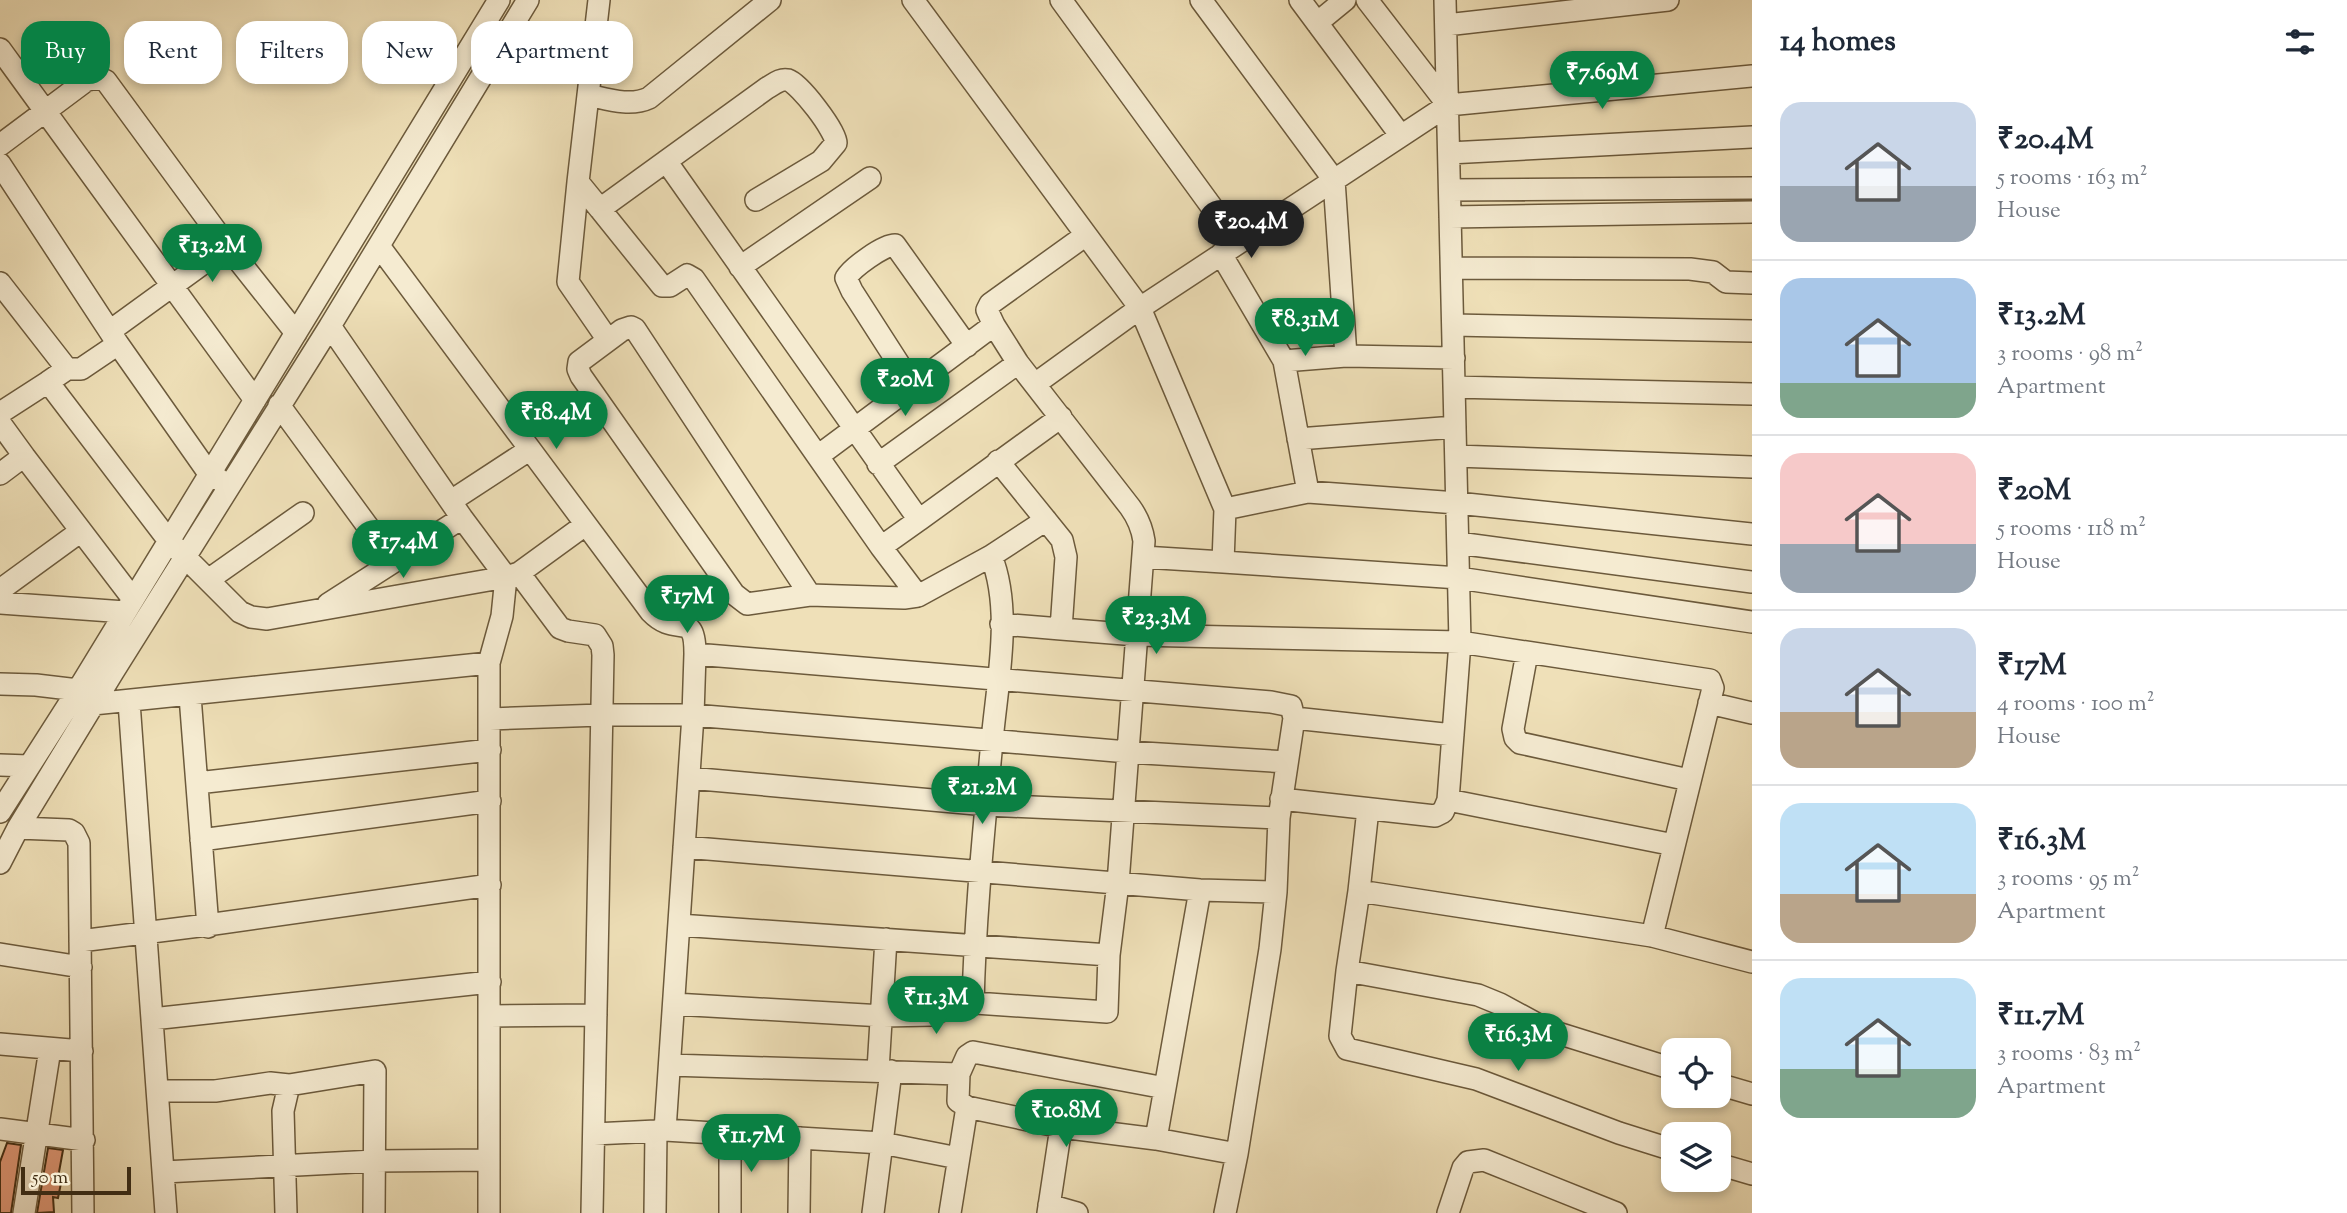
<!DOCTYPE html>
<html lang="en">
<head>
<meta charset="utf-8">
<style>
	:root { --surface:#fff; --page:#f6f6f7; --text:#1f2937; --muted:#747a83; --line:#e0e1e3; --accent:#0b8043 }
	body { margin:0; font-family:"Sorts Mill Goudy",serif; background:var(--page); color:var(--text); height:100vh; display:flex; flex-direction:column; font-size:26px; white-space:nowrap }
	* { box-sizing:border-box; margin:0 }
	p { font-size:23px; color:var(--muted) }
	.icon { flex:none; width:38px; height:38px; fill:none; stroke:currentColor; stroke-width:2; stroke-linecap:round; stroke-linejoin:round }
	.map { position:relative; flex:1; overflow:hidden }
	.side { display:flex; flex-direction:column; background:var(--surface); width:595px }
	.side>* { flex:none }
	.top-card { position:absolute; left:21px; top:21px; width:665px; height:63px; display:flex; gap:14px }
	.buttons { position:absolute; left:1661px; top:1038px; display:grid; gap:14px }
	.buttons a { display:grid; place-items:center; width:70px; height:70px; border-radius:14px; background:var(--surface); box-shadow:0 4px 10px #0003; font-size:35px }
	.scale { position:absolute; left:21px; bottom:18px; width:110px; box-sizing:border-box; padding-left:7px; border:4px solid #412d13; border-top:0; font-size:19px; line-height:24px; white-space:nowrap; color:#412d13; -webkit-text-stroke:5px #f5ebd1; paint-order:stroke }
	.price { position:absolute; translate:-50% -60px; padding:0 16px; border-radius:24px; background:var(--accent); color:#fff; font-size:23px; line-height:46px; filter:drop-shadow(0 2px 4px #0008) }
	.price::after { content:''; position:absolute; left:50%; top:42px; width:21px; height:16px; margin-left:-10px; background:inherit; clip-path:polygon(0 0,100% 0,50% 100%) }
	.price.selected { background:#222; color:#fff }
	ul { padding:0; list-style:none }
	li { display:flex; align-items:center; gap:21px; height:175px; padding:0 28px }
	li+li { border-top:2px solid var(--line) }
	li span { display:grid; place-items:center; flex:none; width:196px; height:140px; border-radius:21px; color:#555 }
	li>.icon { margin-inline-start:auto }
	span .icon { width:84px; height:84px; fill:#fffc; stroke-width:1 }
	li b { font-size:30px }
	h2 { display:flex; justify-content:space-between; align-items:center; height:84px; padding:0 28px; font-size:30px }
	.pill { padding:0 24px; border-radius:21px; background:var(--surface); box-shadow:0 4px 10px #0003; font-size:24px; line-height:63px }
	.pill.selected { background:var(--accent); color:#fff }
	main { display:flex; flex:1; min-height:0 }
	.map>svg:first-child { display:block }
	.building { fill:#e49a79; stroke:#412d13; stroke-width:2 }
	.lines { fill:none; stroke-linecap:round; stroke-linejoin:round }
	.minor-casing { stroke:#6c5a3c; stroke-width:24 }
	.minor { stroke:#f5ebd1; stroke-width:21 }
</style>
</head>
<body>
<main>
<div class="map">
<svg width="1752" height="1213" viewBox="0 0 1752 1213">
	<rect width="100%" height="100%" fill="#efe0b8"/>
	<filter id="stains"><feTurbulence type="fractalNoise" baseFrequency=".00286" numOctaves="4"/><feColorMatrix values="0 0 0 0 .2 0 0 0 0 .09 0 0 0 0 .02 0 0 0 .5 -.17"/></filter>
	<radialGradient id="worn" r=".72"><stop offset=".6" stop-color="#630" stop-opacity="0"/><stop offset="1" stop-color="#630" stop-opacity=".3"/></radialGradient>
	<path class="building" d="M7,1143L21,1145L11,1213H0V1162Z
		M48,1148L63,1150L57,1183H61L58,1198L53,1197L54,1212L37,1213Z"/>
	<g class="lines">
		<defs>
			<path id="minor" d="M599,0L578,182L600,209L767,88C773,85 780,78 788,80C800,84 836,131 836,143L821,161L756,200
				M913,0L1140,308L1225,509L1223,562L1459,578L1752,622
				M1061,0L1238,243
				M1201,0L1334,180L1346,356
				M1300,0L1401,136
				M1367,0L1448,105
				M1445,0L1460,642L1448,800L1674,845
				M1317,23L1345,0
				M1446,25L1668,0
				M0,49L255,400
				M588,95C607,99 630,107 649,98L770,0
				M0,145L87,80L100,78L106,81L227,246L296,333
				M1449,153L1752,137
				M666,161L919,520L1061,417
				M0,164L118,344L210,475L220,480
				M578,182L568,282L608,340
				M1450,190L1752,188
				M600,209L662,286H670L687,275L694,279L881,547L918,596
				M1450,217L1752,212
				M379,246L651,612C677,639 695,608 695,654
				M1221,254L1284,361L1308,492
				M740,267L870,178
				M1452,268L1690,269L1713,272L1726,282L1752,283
				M0,283L67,369L48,382L169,541L240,612L251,617L267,619L506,577L519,573L585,525
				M1453,325L1752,331
				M110,331L227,246
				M1284,361L1346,356L1454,358
				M67,369H81L118,344
				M1035,384L1140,308L1448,105L1752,76
				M913,386L852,291L846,278C852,268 883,245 895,245L967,346
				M1454,387L1752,394
				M279,405L393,561
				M0,413L48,382
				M0,423L24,456L0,474
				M1298,439L1455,427
				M24,456L133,599
				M818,456L994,325L987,310L990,304L1086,235
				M1456,456L1752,467
				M998,461L1062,540L1066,557L1061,629L1137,635L1460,642L1710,680L1713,688L1652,936
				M878,464L1018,363
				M451,501L529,450
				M1225,509L1308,492L1457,503L1752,534
				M1458,543L1752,582
				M881,547L919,520
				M1143,557L1223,562
				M519,573L560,628L568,631L595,635L602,646L603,655L592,1213
				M208,580L303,513
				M0,590L81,531
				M810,595L635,329L631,327L622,330L579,362L578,369L581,376L734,594L747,604L810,595L904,598L918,596L991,556
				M0,603L125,612
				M328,604L462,518
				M1001,624L1061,629
				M1527,653L1513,729L1515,738L1520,743L1689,780
				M0,684L36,685L78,690
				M190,696L208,927
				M129,702L166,1213
				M1709,703L1752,713
				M93,704L489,663
				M490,719L601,715H693L1128,752L1287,762
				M0,765L29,766
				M689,778L987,805L1279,818
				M197,783L490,750
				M1281,799L1435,816L1443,812L1448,800
				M0,812L78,690L499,0
				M18,828L69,830L74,833L79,843L83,1213
				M201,840L490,801
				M684,847L1200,890L1276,892
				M0,863L18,828L113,672L330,326
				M1359,891L1368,809
				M679,925L1109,955L1118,883L1144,541C1142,527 1138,518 1130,507L1018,363L994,325
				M80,941L207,925L490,885
				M0,954L81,967
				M1347,971L1478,995L1500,1004L1548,1030L1673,1069
				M674,1004L883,1016L932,1015L961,1002L1107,1012L1109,955
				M973,1004C975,916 984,829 992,741C997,684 1013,610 991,556L1046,520
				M490,1016L596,1015
				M152,1019L490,982
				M0,1044L82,1051
				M670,1065L959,1074L958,1101L967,1107
				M878,1070L886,939
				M891,1071L882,1143L958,1158
				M959,1074L967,1056L973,1052L1165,1088
				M1718,1084L1752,1094
				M158,1091H215L270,1083L289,1085L375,1071L374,1213
				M0,1129L84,1140
				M594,1134L656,1131
				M1156,1139L1200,890
				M1673,1150L1619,1133L1476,1079L1347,1049L1340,1036L1347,971L1359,891L1652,936L1752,962
				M1718,1164L1752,1174
				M164,1172L374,1161L489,1160
				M1049,1205L1077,1213
				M24,1213L50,1049
				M286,1213L283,1111L289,1085
				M489,1213V663L502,616L506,577L462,518L330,326L528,0
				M655,1213L656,1131L665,1130
				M730,1213V1134
				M799,1213L800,1138
				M873,1213L882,1143L665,1130L693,715L695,654L1271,702L1291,706L1294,718L1453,735
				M950,1213L967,1107L1061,1127L1156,1139L1237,1154
				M1048,1213L1061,1127
				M1225,1213L1237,1154L1270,949L1276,892L1279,818L1294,718
				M1448,1213L1463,1168L1468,1162L1484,1160L1616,1213"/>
		</defs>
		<use href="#minor" class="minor-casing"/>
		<use href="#minor" class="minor"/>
	</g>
	<rect width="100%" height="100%" filter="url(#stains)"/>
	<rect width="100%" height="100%" fill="url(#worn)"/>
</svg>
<div class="buttons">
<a><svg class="icon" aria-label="locate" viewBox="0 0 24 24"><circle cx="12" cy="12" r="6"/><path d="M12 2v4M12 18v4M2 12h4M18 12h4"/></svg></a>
<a><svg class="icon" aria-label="layers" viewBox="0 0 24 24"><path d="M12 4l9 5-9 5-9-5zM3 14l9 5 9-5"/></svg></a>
</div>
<div class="scale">50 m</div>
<b class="price" style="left:1602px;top:111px">₹7.69M</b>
<b class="price selected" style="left:1251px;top:260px">₹20.4M</b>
<b class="price" style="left:212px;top:284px">₹13.2M</b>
<b class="price" style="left:1305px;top:358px">₹8.31M</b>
<b class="price" style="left:905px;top:418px">₹20M</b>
<b class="price" style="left:556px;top:451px">₹18.4M</b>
<b class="price" style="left:403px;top:580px">₹17.4M</b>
<b class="price" style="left:687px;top:635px">₹17M</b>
<b class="price" style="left:1156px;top:656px">₹23.3M</b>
<b class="price" style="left:982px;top:826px">₹21.2M</b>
<b class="price" style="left:936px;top:1036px">₹11.3M</b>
<b class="price" style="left:1518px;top:1073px">₹16.3M</b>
<b class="price" style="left:1066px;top:1149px">₹10.8M</b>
<b class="price" style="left:751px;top:1174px">₹11.7M</b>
<div class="top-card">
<a class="pill selected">Buy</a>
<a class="pill">Rent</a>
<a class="pill">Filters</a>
<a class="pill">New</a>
<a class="pill">Apartment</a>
</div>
</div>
<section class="side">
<h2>14 homes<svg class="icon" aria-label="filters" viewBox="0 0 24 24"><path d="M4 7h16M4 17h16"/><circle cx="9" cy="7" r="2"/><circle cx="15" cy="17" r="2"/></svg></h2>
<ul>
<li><span style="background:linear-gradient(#c9d6e8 60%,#9aa5b1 0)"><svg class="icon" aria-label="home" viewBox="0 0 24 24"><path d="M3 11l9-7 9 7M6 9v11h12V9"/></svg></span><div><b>₹20.4M</b><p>5 rooms · 163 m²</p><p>House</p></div></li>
<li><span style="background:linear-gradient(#a9c7e8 75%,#7fa58c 0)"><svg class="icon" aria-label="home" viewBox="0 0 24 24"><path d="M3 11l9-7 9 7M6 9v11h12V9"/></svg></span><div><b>₹13.2M</b><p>3 rooms · 98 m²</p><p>Apartment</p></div></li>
<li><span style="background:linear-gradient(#f6c9c9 65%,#9aa5b1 0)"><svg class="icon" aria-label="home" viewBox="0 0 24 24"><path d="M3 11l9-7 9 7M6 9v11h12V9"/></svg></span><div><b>₹20M</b><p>5 rooms · 118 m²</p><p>House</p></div></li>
<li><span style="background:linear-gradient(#c9d6e8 60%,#b9a48a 0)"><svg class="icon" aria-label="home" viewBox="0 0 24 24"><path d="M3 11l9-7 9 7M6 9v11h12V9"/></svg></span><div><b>₹17M</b><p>4 rooms · 100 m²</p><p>House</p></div></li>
<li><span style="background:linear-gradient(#bfe0f5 65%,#b9a48a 0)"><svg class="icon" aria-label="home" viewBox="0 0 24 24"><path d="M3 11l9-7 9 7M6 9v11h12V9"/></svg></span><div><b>₹16.3M</b><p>3 rooms · 95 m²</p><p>Apartment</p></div></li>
<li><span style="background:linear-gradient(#bfe0f5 65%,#7fa58c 0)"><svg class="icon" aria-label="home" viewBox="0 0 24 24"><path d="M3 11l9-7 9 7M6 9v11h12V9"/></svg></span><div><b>₹11.7M</b><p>3 rooms · 83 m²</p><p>Apartment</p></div></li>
</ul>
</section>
</main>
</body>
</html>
